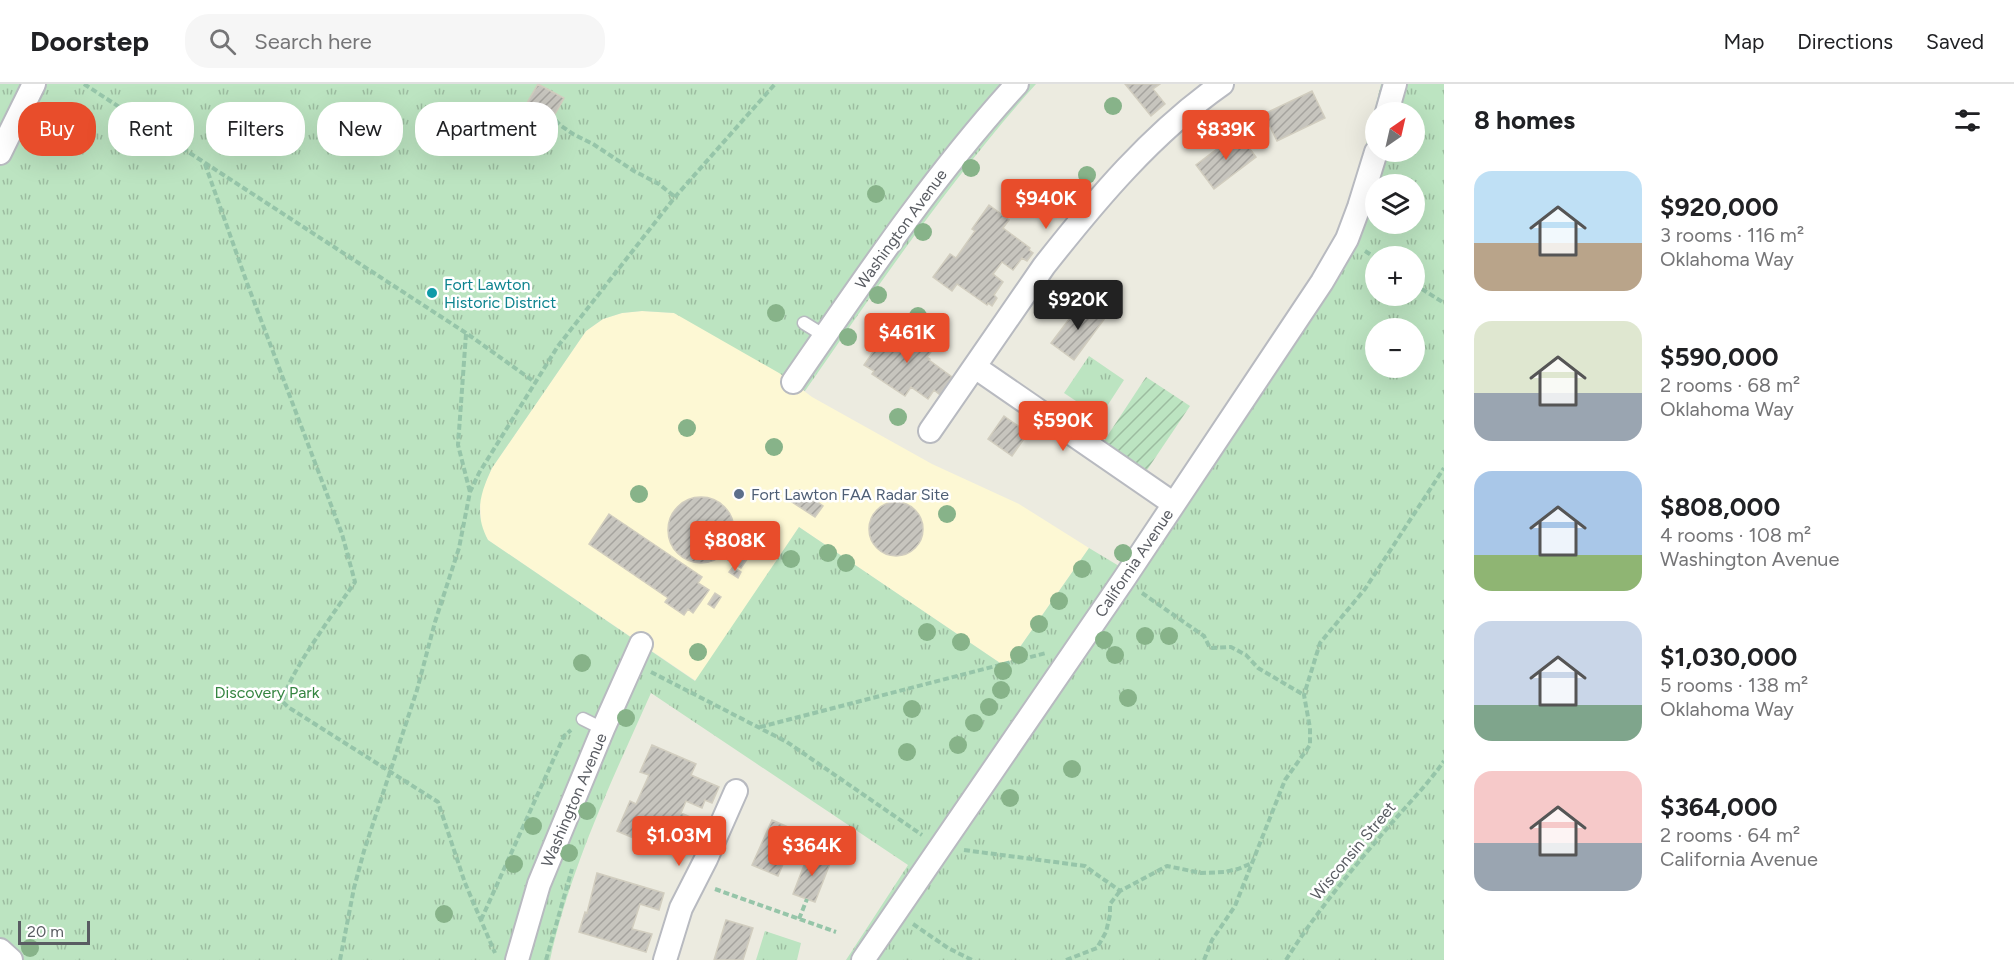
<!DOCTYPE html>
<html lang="en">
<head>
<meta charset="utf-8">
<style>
	:root { --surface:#fff; --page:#f6f6f6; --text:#202124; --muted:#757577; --line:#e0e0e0; --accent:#e84d2b }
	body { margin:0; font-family:Figtree,sans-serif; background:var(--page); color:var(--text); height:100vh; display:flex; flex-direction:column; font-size:22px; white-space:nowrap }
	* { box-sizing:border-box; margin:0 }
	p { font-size:20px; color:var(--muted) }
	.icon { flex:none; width:33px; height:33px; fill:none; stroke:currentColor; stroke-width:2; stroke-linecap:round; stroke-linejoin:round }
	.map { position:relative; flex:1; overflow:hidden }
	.panel { display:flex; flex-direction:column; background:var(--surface); width:570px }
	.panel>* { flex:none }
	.banner { position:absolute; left:18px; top:18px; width:570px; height:54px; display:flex; gap:12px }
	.needle { width:39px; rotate:34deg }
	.controls { position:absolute; left:1365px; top:18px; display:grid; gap:12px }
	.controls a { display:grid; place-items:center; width:60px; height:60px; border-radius:50%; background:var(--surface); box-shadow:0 6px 24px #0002; font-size:30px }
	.scale { position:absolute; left:18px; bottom:15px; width:72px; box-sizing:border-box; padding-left:6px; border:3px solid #595c62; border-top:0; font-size:16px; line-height:21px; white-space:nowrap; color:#595c62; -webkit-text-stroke:4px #fff; paint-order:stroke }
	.price { position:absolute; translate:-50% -51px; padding:0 14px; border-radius:6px; background:var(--accent); color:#fff; font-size:20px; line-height:39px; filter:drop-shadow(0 2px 3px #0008) }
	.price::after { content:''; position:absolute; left:50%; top:36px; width:18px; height:14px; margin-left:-9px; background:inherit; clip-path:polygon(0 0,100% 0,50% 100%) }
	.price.on { background:#222; color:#fff }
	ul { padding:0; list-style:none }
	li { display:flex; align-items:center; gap:18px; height:150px; padding:0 30px }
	li span { display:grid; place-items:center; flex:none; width:168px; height:120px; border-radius:18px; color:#555 }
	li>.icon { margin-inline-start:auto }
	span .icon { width:72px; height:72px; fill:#fffc; stroke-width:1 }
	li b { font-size:26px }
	h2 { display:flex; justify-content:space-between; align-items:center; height:72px; padding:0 30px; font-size:26px }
	.chip { padding:0 21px; border-radius:24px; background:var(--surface); box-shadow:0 6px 24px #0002; font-size:21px; line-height:54px }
	.chip.on { background:var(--accent); color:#fff }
	header { display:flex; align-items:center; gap:36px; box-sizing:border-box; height:84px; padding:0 30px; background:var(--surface); border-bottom:2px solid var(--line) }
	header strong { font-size:28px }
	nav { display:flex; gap:33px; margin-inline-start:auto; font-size:21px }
	.search { width:420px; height:54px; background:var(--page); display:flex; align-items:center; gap:15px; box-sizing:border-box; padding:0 21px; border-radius:24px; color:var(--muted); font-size:22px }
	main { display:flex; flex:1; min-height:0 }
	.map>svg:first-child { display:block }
	.commercial { fill:#fdf8d4 }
	.park { fill:url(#park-tufts); fill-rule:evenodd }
	.garden { fill:url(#garden-furrows) }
	.building { fill:url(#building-hatch); stroke:#d1cdbf; stroke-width:1.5 }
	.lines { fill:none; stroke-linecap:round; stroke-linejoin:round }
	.lane-casing { stroke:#b8bac0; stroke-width:15 }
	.street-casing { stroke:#b8bac0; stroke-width:26 }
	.path { stroke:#96c5a9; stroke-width:4; stroke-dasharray:6 3; stroke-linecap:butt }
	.lane { stroke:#fff; stroke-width:12 }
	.street { stroke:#fff; stroke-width:22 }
	.tree { fill:#87b389 }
	.culture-dot { fill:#0f9aa8; stroke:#fff; stroke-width:2 }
	.service-dot { fill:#5c6f8a; stroke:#fff; stroke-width:2 }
	.labels { text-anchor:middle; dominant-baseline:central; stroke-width:5; stroke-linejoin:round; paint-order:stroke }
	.street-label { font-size:16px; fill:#595c62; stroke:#fff }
	.culture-label { font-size:16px; fill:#0d838f; stroke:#fff; text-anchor:start }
	.service-label { font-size:16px; fill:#4e5e75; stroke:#fff; text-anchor:start }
	.park-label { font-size:16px; fill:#358541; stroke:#fff }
</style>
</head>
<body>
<header>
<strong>Doorstep</strong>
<div class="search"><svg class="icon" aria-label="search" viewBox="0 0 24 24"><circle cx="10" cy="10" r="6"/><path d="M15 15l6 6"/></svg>Search here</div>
<nav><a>Map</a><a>Directions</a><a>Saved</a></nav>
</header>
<main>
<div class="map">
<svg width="1444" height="876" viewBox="0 0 1444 876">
	<defs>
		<pattern id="park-tufts" width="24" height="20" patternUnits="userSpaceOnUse" patternTransform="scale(1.5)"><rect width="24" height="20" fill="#bce4c1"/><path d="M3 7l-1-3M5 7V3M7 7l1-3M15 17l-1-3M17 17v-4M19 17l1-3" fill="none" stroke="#9cbca0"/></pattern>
		<pattern id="garden-furrows" width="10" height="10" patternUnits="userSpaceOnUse" patternTransform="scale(1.5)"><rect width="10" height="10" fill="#bce4c1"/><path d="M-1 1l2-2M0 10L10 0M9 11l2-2" fill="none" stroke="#9cbca0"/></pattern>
		<pattern id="building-hatch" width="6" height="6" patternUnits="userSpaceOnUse" patternTransform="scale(1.5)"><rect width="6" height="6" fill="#c7c5be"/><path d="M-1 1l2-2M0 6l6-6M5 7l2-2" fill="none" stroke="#a5a39e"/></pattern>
	</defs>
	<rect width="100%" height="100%" fill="#ecebe0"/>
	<path class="commercial" d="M642,227L674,229L683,233L780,289L812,313L932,380L1019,420L1089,464L1006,583L799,443L696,597L488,456L481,444L480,415L483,404L492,384L586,247L603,235L622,229Z"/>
	<path class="park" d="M0,0H1036C950,96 878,202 805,307L779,289L674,229L642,227L622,229L603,235L586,247L492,384C480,410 474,429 488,456L695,597L799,443L1006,583L1089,464L1119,482L1323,180L1340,143L1356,101L1381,0H1444V876H846L908,781L651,609C612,696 571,782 550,876H0ZM1376,28H1414V68H1376ZM1376,100H1414V140H1376ZM1376,172H1414V212H1376ZM1376,244H1414V284H1376Z
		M1089,272L1124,296L1100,333L1064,309Z
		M765,847L801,859L797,876H756Z"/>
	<path class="garden" d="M1146,293L1190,322L1147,386L1104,357Z"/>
	<path class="building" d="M538,0L564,14L546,46L520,31Z
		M1125,0H1160L1153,5L1165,20L1151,32Z
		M1312,7L1325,34L1277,57L1264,30Z
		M1238,49L1256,73L1214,105L1196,81Z
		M989,121L1009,136L1003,144L1030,164L1029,166L1033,169L1027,177L1022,174L1013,186L1002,178L993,190L1003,198L994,211L997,214L992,222L988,219L987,221L957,200L952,207L933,193L950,170L956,174L975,147L972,145Z
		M1082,218L1105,234L1074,276L1051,259Z
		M898,239L934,264L927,273L930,275L929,276L952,293L940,311L934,306L928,315L911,303L905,312L872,290L874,287L864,281L888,246L891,248Z
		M1004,332L1028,349L1012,372L988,355Z
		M800,406L823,422L815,433L792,418Z
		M668 446a33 33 0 1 1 66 0a33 33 0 1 1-66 0Z
		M869 445a27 27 0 1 1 54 0a27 27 0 1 1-54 0Z
		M609,430L702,493L698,499L709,506L693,529L688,525L684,531L665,518L668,514L589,460Z
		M746,450L753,456L748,463L740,458Z
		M739,460L752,468L741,484L728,476Z
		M733,483L741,488L738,494L729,488Z
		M715,509L721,513L714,524L708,520Z
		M652,661L696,680L691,691L719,703L712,719L705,716L702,724L686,717L681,729L702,738L698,747L704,750L697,767L667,754L662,766L617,747L630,717L636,720L649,691L640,688Z
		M772,736L797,747L778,792L752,781Z
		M809,768L831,777L815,818L793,810Z
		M597,789L664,809L659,826L640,820L632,845L652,850L646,868L579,848L585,828L587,829Z
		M726,836L753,844L743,876H714Z"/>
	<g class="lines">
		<defs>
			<path id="lane" d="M804,239L825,252
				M583,635L603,645"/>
			<path id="street" d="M1387,28L1395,0
				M0,69L34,0
				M975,283L1174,420
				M793,298C864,195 933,92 1017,0
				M930,347L1044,182C1096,116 1152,49 1222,0
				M0,866L11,876
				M517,876L539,800L603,645L641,560
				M665,876L681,824L706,775L736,707
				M863,876L1124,495L1322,198L1347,155L1359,123L1376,68"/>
		</defs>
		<use href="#lane" class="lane-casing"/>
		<use href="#street" class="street-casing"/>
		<path class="path" d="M84,0L466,249L536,299
			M543,23L560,41L573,50L593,60L634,87L659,100L675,113
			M205,80L247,199L342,450L355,498C339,522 285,594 283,618L288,623L438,718L465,799L495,869
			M1365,167L1376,174
			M1414,200L1444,219
			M466,250L458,361L470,408
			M1142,509L1204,552L1210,564L1231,563L1246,571L1258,584L1304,611
			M651,588L787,658L922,751
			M760,643L1046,569
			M964,766L1085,782L1120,807L1167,782L1201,789L1224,788L1238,785L1252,779
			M715,805L836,848
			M799,835L807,815
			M481,836L564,652L571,646
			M913,840L948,864L972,876
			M340,876L354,804L364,767L417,606L435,538L459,464L470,408L479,389L558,262L675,113L775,0
			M546,876L572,785
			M1066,876L1097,864L1106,848L1110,831V820L1120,807
			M1204,876L1212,856L1235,822L1285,696L1310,661V644L1304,611L1320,559L1365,505L1444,384
			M1286,876C1316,828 1353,784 1390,741C1408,720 1428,700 1444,677"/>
		<use href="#lane" class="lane"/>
		<use href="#street" class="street"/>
	</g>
	<g class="tree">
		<circle cx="1113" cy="22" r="9"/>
		<circle cx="971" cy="84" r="9"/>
		<circle cx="1087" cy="91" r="9"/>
		<circle cx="876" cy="110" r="9"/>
		<circle cx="1032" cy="120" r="9"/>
		<circle cx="923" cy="148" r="9"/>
		<circle cx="878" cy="211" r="9"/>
		<circle cx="776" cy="229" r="9"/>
		<circle cx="918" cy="232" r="9"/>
		<circle cx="848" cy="253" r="9"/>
		<circle cx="898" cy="333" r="9"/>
		<circle cx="687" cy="344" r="9"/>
		<circle cx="774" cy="363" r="9"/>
		<circle cx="639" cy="410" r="9"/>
		<circle cx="947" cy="430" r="9"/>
		<circle cx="828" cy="469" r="9"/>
		<circle cx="1123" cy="469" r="9"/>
		<circle cx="791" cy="475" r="9"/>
		<circle cx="846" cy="479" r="9"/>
		<circle cx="1082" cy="485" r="9"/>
		<circle cx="1059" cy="517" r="9"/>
		<circle cx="1039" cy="540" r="9"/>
		<circle cx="927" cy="548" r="9"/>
		<circle cx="1145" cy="552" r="9"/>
		<circle cx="1169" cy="552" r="9"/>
		<circle cx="1104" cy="556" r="9"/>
		<circle cx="961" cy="558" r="9"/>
		<circle cx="698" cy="568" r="9"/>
		<circle cx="1019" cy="571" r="9"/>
		<circle cx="1115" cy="571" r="9"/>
		<circle cx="582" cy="579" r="9"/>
		<circle cx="1003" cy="587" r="9"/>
		<circle cx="1001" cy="606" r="9"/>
		<circle cx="1128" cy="614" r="9"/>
		<circle cx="989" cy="623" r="9"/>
		<circle cx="912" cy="625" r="9"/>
		<circle cx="626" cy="634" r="9"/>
		<circle cx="974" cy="639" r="9"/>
		<circle cx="958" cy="661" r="9"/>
		<circle cx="907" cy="668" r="9"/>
		<circle cx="1072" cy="685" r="9"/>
		<circle cx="1010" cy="714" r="9"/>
		<circle cx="587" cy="727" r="9"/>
		<circle cx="533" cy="742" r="9"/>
		<circle cx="569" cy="769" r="9"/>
		<circle cx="514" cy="780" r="9"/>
		<circle cx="444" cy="830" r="9"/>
		<circle cx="30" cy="864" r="9"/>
	</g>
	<circle class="culture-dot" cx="432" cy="209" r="6"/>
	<circle class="service-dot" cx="739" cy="410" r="6"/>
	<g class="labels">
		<g class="street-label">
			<text transform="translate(901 145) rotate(-54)">Washington Avenue</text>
			<text transform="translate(1134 479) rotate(-56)">California Avenue</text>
			<text transform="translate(574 716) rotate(-67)">Washington Avenue</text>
			<text transform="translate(1353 767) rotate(-50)">Wisconsin Street</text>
		</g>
		<g class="culture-label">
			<text x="444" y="200">Fort Lawton<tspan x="444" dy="18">Historic District</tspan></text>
		</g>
		<g class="service-label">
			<text x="751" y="410">Fort Lawton FAA Radar Site</text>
		</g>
		<g class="park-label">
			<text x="267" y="608">Discovery Park</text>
		</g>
	</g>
</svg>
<div class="controls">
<a><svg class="needle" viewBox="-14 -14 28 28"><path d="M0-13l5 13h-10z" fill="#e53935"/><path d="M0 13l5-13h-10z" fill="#757577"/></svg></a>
<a><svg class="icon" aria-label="layers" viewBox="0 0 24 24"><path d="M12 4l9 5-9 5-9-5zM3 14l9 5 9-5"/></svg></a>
<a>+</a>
<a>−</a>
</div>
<div class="scale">20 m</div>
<b class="price" style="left:1226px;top:77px">$839K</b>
<b class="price" style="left:1046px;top:146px">$940K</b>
<b class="price on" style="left:1078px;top:247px">$920K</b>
<b class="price" style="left:907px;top:280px">$461K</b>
<b class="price" style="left:1063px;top:368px">$590K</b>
<b class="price" style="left:735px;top:488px">$808K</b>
<b class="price" style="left:679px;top:783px">$1.03M</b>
<b class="price" style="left:812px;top:793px">$364K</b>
<div class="banner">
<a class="chip on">Buy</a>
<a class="chip">Rent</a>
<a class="chip">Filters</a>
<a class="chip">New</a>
<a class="chip">Apartment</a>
</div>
</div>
<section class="panel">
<h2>8 homes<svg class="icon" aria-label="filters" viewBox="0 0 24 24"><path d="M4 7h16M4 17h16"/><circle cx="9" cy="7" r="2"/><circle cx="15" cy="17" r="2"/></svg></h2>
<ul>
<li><span style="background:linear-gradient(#bfe0f5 60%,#b9a48a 0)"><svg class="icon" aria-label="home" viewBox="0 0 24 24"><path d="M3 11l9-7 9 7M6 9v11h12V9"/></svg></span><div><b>$920,000</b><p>3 rooms · 116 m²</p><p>Oklahoma Way</p></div></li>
<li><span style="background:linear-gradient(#dfe7d0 60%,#9aa5b1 0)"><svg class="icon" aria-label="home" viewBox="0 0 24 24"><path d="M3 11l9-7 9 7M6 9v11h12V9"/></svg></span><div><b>$590,000</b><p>2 rooms · 68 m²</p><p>Oklahoma Way</p></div></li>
<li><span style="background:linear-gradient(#a9c7e8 70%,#8fb573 0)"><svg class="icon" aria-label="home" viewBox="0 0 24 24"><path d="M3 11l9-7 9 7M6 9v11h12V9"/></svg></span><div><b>$808,000</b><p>4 rooms · 108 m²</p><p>Washington Avenue</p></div></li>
<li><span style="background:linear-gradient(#c9d6e8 70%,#7fa58c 0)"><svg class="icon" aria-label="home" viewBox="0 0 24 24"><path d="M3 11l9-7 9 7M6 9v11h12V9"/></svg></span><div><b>$1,030,000</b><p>5 rooms · 138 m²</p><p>Oklahoma Way</p></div></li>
<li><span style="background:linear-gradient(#f6c9c9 60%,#9aa5b1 0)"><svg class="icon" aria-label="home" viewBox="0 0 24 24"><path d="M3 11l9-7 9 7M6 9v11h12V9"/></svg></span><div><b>$364,000</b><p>2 rooms · 64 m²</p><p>California Avenue</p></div></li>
</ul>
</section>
</main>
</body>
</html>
